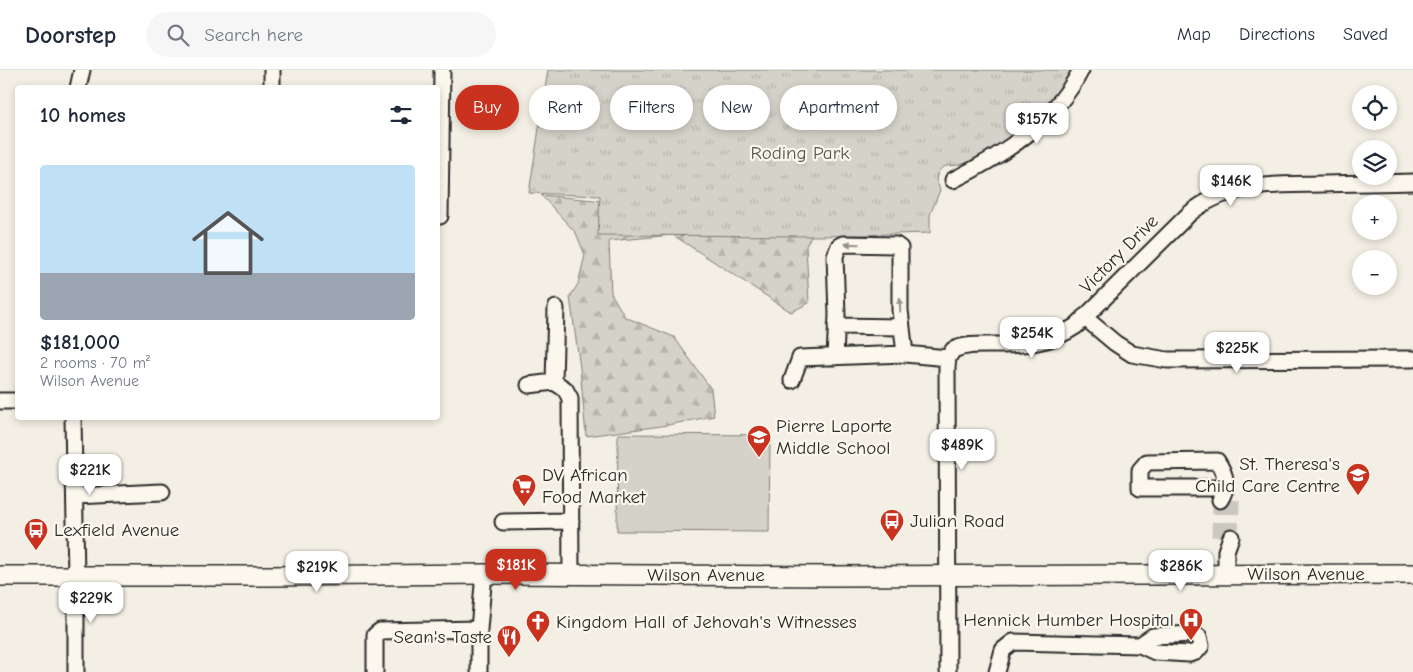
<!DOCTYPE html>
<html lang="en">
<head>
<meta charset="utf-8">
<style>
	:root { --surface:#fff; --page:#f6f6f7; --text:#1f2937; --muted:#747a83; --line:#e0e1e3; --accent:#c8321e }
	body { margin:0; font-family:"Comic Neue",sans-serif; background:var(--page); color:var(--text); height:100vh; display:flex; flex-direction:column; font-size:19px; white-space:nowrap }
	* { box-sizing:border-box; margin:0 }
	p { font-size:16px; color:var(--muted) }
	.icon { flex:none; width:28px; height:28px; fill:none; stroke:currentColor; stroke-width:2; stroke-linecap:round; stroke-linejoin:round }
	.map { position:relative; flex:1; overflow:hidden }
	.details { position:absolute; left:15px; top:15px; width:425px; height:335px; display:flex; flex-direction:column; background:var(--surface); border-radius:5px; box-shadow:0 2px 8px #0003 }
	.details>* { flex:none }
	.banner { position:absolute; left:455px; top:15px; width:475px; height:45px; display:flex; gap:10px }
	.controls { position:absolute; left:1352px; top:15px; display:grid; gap:10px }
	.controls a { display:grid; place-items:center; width:45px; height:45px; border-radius:50%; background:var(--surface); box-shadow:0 2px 8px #0003; font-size:25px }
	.price { position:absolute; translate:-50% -42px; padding:0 11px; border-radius:10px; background:#fff; color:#222; font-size:16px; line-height:32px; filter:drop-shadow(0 1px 2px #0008) }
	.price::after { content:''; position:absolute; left:50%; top:30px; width:15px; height:11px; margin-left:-8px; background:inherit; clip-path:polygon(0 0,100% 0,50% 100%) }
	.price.selected { background:var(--accent); color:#fff }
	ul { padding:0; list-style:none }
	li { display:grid; align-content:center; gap:10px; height:265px; padding:0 25px }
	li+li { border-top:1px solid var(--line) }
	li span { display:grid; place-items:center; height:155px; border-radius:5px; color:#555 }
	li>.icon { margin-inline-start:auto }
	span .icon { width:90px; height:90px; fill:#fffc; stroke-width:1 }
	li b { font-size:21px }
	h2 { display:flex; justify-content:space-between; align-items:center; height:60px; padding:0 25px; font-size:21px }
	.chip { padding:0 18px; border-radius:22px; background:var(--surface); box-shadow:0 2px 8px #0003; font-size:18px; line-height:45px }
	.chip.selected { background:var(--accent); color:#fff }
	header { display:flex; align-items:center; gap:30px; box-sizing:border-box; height:70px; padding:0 25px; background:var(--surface); border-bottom:1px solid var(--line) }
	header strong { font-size:24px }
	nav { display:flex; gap:28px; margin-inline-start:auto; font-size:18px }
	.search { width:350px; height:45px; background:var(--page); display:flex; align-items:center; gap:12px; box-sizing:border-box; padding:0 18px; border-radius:28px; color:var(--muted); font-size:19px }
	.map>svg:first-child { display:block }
	.green { fill:#d5d2c9; stroke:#807e7a }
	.forest { fill:url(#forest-firs); stroke:#807e7a }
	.park { fill:url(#park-tufts); stroke:#807e7a }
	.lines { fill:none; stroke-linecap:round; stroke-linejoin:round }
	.minor-tunnel { stroke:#cbc8bf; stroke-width:15; stroke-dasharray:15 8; stroke-linecap:butt }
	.minor-casing { stroke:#2b2b2b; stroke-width:19 }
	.major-casing { stroke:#2b2b2b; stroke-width:22 }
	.minor { stroke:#fbf7ec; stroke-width:15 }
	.major { stroke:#fbf7ec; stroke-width:19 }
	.oneway { fill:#93918c }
	.labels { text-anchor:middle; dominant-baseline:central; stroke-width:4.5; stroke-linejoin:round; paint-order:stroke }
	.park-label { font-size:19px; fill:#565552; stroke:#fbf7ec }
	.street-label { font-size:19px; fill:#2b2b2b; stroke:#fbf7ec }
	.poi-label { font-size:19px; fill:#2b2b2b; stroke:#fbf7ec; text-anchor:start }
</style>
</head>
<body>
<header>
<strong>Doorstep</strong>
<div class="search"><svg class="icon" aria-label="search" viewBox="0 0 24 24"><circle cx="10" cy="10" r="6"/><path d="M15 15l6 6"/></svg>Search here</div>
<nav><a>Map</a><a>Directions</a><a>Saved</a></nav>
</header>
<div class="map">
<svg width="1413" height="602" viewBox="0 0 1413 602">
	<defs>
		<pattern id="forest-firs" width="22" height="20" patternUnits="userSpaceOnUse" patternTransform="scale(1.25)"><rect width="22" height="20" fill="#d5d2c9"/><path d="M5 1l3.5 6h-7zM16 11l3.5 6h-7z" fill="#b7b4ad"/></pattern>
		<pattern id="park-tufts" width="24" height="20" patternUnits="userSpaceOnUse" patternTransform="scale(1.25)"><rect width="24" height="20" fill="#d5d2c9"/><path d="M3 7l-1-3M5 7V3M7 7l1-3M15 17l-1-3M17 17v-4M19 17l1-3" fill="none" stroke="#b7b4ad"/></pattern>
	</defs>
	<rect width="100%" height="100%" fill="#f3efe4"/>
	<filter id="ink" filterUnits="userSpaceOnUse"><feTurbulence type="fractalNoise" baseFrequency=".02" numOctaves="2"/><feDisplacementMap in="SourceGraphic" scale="10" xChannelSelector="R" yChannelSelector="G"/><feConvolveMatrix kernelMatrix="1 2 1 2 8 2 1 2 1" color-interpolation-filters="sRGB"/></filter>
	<g filter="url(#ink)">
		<path class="green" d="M618,364L770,365L769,462L617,461Z"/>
		<path class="forest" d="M541,125L604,131L812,164L806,176L809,233L791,242L673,165L609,171L611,223L625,247L674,267L711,319L714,346L662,356L586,366L580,298L570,227L578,214L585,185L576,163Z"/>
		<path class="park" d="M548,0H1071C1051,40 1016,67 977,87C972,89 968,93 963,94C950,98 940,91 936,109L940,120L930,145V163L821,166L598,165L600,126L529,123Z"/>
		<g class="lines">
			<path class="minor-tunnel" d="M1219,467L1220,430
				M1231,467L1232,430"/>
			<defs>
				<path id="minor" d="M78,18L82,0
					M272,18V0
					M953,110C1004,85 1055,51 1081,0
					M440,146L442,0
					M556,238L554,312L565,319L570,328L571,505
					M1084,247L1115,273L1132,284L1167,290L1413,289
					M836,256L902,257
					M835,287L837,245L835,186L839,176L843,174L896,175L900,178V240L905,284
					M792,310L800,288L905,284L948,288
					M529,315L554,312
					M0,331H18
					M73,348L76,506V602
					M75,426L162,422
					M1220,430C1229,416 1226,405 1217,391L1147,392L1140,400V418H1226
					M503,452L571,451
					M1226,505V481L1231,467
					M375,602V565L380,561L479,559
					M479,602V559L484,504
					M948,602L947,297L948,288L953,280C966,274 980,275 995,275C1026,275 1049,274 1076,256L1189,144C1227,112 1273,115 1321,114C1351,113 1382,113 1413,112
					M997,602L1003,580L1013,572L1140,575L1155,582L1189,584L1196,582L1201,576L1199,567L1193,564L1153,566L1140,575"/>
				<path id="major" d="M0,506H270L484,504L829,506L1413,504"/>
			</defs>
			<use href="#minor" class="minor-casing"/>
			<use href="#major" class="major-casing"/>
			<use href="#minor" class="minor"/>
			<use href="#major" class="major"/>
		</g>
		<defs><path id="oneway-solid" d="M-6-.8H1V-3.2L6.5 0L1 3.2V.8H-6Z" transform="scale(1.25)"/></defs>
		<g class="oneway">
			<use href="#oneway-solid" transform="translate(852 174) rotate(-179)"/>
			<use href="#oneway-solid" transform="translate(900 235) rotate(-92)"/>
		</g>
	</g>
	<defs>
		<symbol id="school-pin" viewBox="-11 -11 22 30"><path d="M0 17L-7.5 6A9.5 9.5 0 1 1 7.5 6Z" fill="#c8321e" stroke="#fbf7ec"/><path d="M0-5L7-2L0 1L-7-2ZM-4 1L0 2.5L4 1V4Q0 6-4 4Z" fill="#fff"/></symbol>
		<symbol id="supermarket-pin" viewBox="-11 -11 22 30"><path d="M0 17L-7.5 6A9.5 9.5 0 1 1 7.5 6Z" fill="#c8321e" stroke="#fbf7ec"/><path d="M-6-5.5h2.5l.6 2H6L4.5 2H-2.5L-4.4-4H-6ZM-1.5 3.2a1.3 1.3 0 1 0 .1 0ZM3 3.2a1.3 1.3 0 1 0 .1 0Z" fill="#fff"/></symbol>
		<symbol id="bus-pin" viewBox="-11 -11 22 30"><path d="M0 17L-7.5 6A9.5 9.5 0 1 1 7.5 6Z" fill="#c8321e" stroke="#fbf7ec"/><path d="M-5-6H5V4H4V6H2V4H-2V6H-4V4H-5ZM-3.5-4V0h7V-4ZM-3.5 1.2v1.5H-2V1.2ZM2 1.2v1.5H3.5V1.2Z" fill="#fff"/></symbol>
		<symbol id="hospital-pin" viewBox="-11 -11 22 30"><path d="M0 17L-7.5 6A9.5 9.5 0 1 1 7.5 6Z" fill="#c8321e" stroke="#fbf7ec"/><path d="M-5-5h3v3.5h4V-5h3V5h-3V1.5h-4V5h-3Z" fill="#fff"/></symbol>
		<symbol id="church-pin" viewBox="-11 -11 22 30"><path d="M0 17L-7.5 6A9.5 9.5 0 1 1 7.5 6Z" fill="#c8321e" stroke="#fbf7ec"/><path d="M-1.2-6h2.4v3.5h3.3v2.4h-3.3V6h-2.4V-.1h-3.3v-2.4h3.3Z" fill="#fff"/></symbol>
		<symbol id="restaurant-pin" viewBox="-11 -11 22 30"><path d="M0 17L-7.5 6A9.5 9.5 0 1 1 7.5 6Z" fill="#c8321e" stroke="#fbf7ec"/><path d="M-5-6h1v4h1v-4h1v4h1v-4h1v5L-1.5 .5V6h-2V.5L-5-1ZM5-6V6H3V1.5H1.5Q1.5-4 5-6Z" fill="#fff"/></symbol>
	</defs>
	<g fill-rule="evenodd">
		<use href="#school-pin" x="745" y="353" width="28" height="38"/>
		<use href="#school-pin" x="1344" y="391" width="28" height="38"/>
		<use href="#supermarket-pin" x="510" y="402" width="28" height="38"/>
		<use href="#bus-pin" x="878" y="437" width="28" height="38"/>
		<use href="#bus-pin" x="22" y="446" width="28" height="38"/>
		<use href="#hospital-pin" x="1177" y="536" width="28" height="38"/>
		<use href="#church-pin" x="524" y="538" width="28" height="38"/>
		<use href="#restaurant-pin" x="495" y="553" width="28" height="38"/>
	</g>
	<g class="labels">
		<g class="park-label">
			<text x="800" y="83">Roding Park</text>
		</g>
		<g class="street-label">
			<text transform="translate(1119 184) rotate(-45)">Victory Drive</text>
			<text x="1306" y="504">Wilson Avenue</text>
			<text x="706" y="505">Wilson Avenue</text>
		</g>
		<g class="poi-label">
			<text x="776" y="356">Pierre Laporte<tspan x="776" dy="22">Middle School</tspan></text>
			<text x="1340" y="394" text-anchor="end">St. Theresa's<tspan x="1340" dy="22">Child Care Centre</tspan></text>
			<text x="542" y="405">DV African<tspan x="542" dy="22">Food Market</tspan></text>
			<text x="910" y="451">Julian Road</text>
			<text x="54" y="460">Lexfield Avenue</text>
			<text x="1174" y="550" text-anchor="end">Hennick Humber Hospital</text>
			<text x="556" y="552">Kingdom Hall of Jehovah's Witnesses</text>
			<text x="492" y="567" text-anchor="end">Sean's Taste</text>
		</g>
	</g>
</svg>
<div class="controls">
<a><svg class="icon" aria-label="locate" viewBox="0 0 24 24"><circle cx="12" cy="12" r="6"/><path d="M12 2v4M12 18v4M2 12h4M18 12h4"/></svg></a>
<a><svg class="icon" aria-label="layers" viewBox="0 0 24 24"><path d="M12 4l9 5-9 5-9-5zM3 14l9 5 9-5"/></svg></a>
<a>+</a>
<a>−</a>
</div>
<b class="price" style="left:1037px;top:75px">$157K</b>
<b class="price" style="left:1231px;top:137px">$146K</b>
<b class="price" style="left:1032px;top:289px">$254K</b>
<b class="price" style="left:1237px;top:304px">$225K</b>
<b class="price" style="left:962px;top:401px">$489K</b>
<b class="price" style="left:90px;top:426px">$221K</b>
<b class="price selected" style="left:516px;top:521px">$181K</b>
<b class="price" style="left:1181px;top:522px">$286K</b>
<b class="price" style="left:317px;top:523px">$219K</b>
<b class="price" style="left:91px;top:554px">$229K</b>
<div class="banner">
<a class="chip selected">Buy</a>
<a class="chip">Rent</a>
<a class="chip">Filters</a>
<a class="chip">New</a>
<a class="chip">Apartment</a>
</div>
<section class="details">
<h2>10 homes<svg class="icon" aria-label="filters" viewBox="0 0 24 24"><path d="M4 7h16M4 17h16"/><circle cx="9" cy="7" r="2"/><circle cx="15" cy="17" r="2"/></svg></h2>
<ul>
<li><span style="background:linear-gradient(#bfe0f5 70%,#9aa5b1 0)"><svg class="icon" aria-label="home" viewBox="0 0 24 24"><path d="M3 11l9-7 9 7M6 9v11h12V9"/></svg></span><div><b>$181,000</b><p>2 rooms · 70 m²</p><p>Wilson Avenue</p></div></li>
</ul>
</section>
</div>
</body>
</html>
